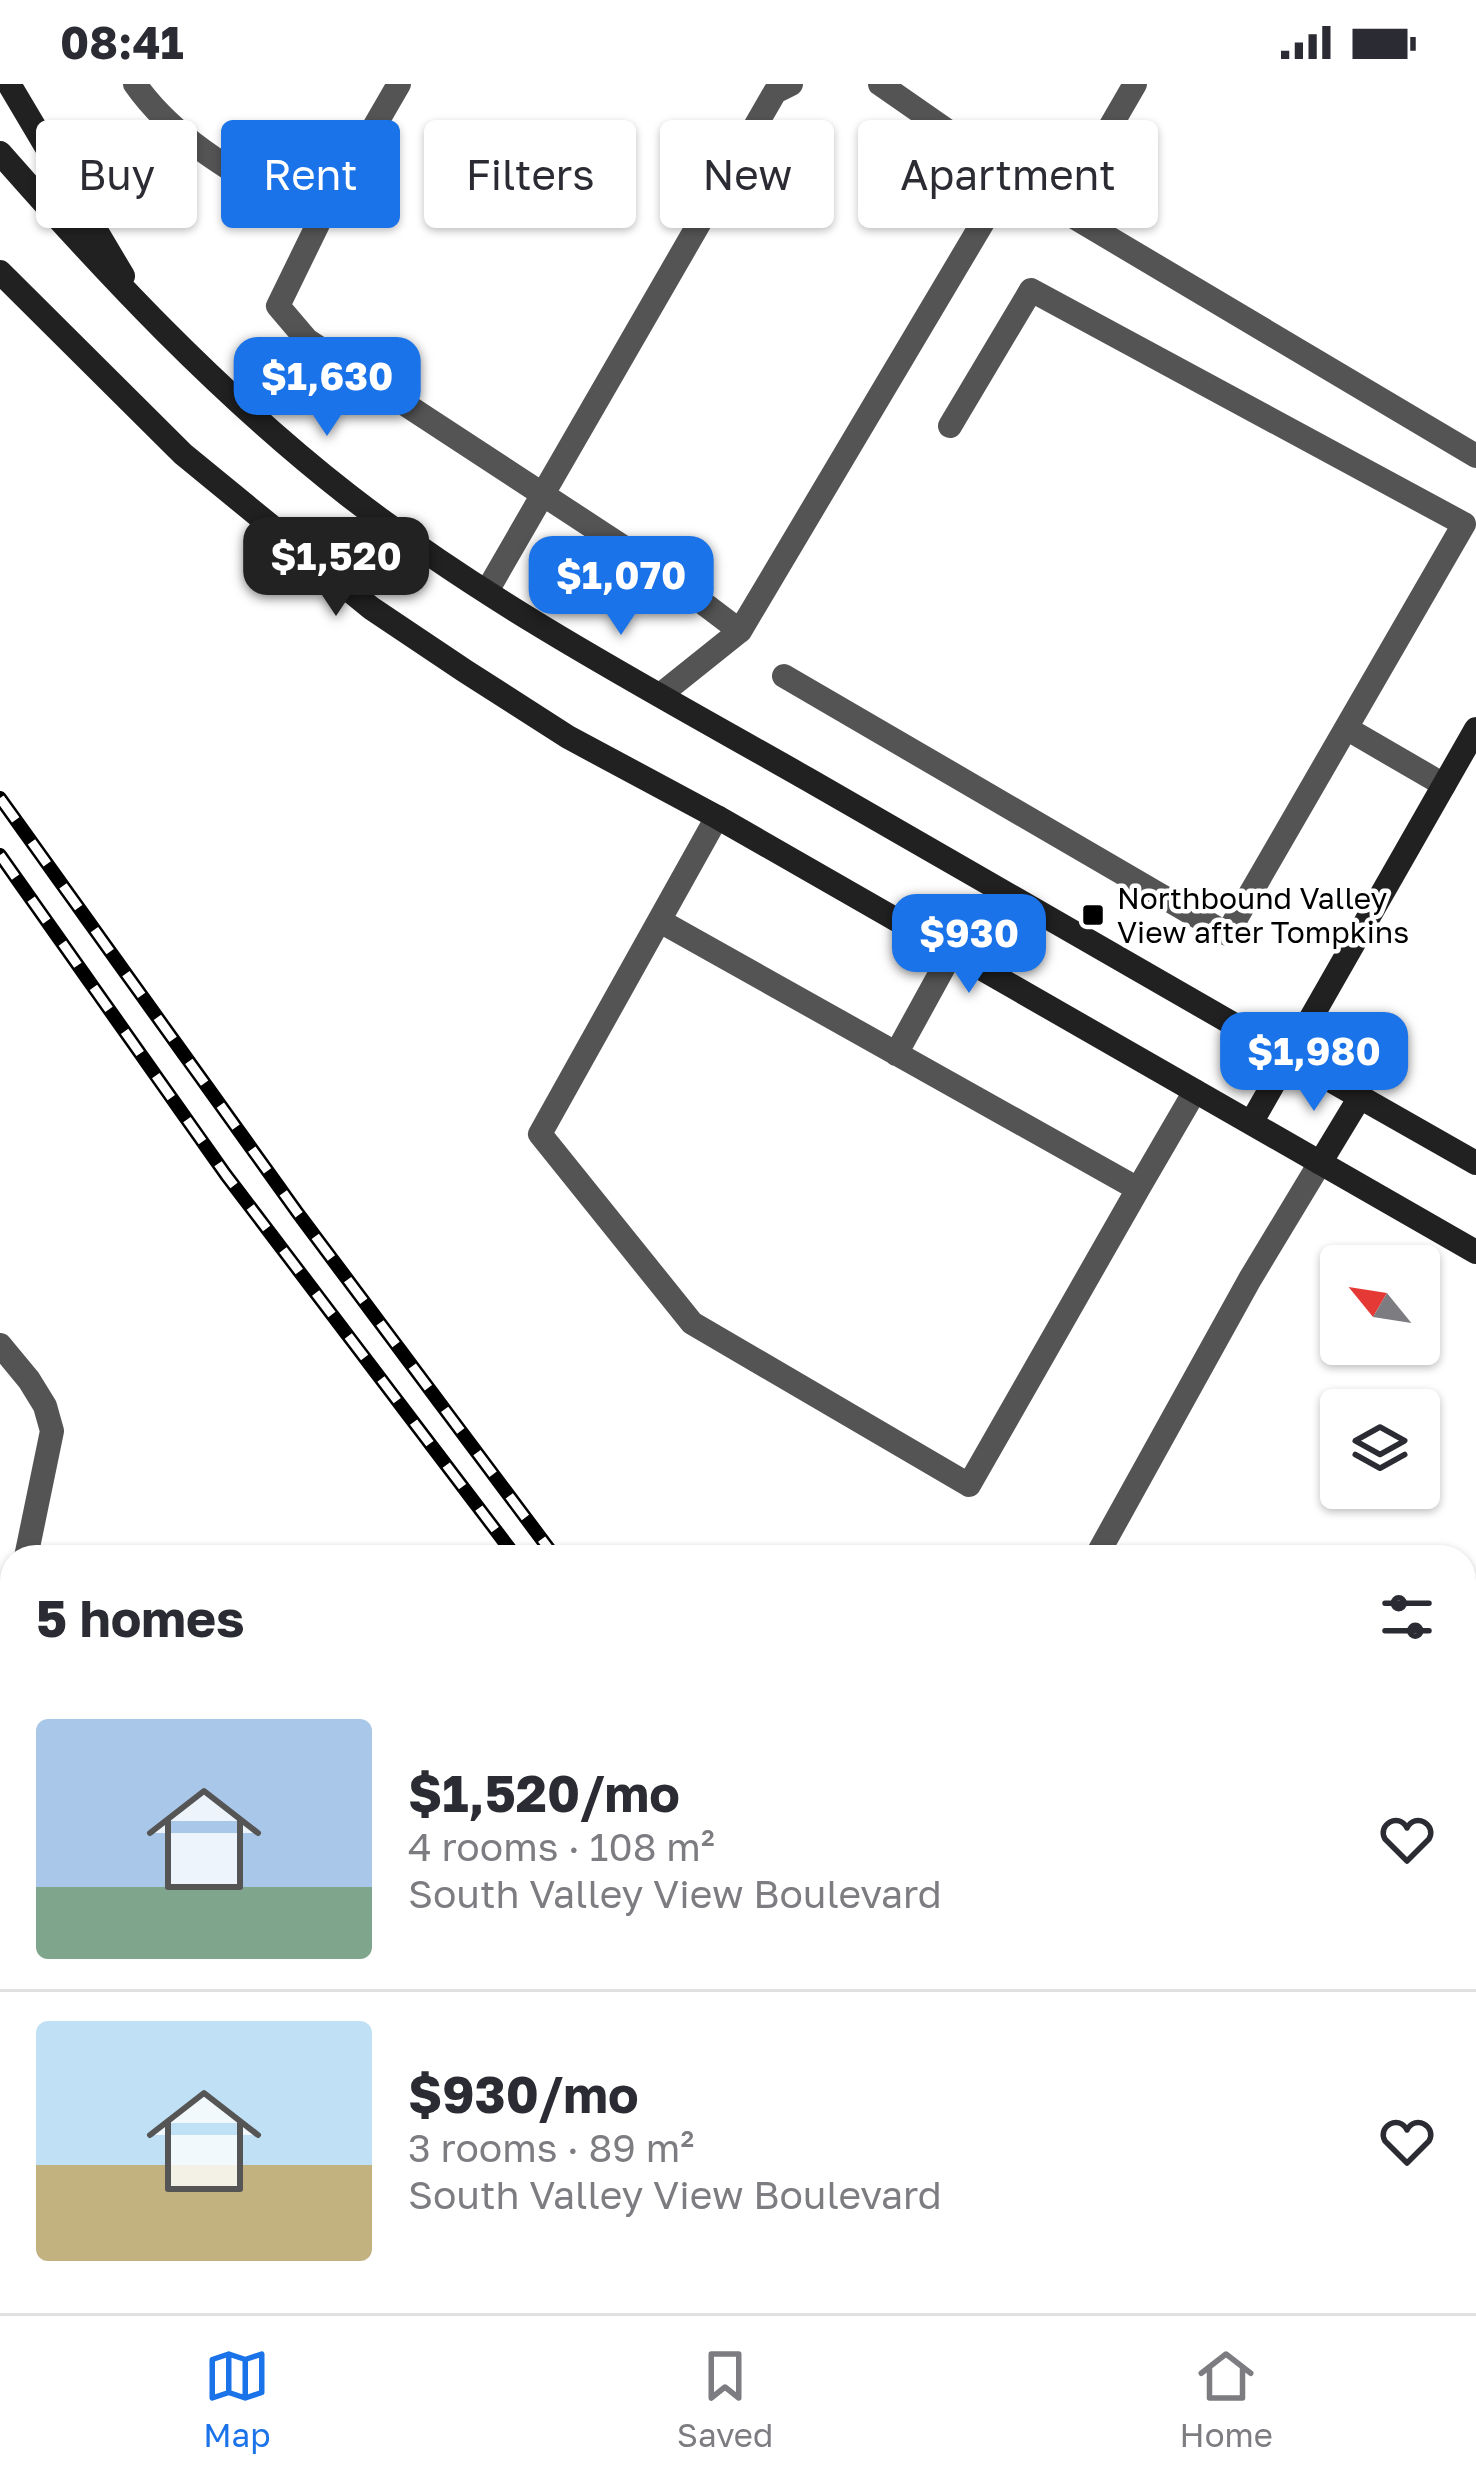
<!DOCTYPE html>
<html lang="en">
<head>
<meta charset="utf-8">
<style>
	:root { --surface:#fff; --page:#f2f2f3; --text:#2b2b33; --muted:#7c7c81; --line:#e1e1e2; --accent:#1a73e8 }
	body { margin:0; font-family:"Golos Text",sans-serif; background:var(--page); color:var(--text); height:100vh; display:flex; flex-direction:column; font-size:45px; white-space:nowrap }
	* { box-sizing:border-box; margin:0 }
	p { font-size:39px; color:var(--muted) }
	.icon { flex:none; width:66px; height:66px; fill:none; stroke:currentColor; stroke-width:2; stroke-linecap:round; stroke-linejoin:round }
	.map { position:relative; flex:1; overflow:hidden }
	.drawer { position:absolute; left:0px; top:1461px; width:1476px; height:768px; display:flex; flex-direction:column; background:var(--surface); border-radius:36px 36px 0 0; box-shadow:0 3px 9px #0004 }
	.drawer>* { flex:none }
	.hud { position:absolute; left:36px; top:36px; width:1404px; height:108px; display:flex; gap:24px }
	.needle { width:78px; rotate:300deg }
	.buttons { position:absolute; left:1320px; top:1161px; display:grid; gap:24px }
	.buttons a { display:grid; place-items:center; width:120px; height:120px; border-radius:12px; background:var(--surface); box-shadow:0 3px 9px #0004; font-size:60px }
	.price { position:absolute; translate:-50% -102px; padding:0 27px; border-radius:24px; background:var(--accent); color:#fff; font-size:39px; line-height:78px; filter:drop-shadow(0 3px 6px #0008) }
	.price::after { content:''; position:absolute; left:50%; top:72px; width:36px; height:27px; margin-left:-18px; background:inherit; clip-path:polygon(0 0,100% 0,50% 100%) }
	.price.current { background:#222; color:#fff }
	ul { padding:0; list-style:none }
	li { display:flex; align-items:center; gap:36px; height:300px; padding:0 36px }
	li+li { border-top:3px solid var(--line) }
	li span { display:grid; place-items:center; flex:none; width:336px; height:240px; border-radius:12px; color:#555 }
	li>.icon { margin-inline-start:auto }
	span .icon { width:144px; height:144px; fill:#fffc; stroke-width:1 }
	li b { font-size:51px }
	h2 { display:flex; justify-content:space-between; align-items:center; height:144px; padding:0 36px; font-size:51px }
	.chip { padding:0 42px; border-radius:12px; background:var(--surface); box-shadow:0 3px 9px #0004; font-size:42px; line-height:108px }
	.chip.current { background:var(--accent); color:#fff }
	.status { display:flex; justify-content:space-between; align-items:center; height:84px; padding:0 60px; background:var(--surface); direction:ltr }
	.status svg { height:33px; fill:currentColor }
	.tab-bar { display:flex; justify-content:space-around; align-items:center; height:168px; border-top:3px solid var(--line); background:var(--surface); font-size:33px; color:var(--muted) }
	.tab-bar a { display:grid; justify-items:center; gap:6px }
	.tab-bar .current { color:var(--accent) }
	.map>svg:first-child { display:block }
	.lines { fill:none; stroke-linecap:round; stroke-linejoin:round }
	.lane { stroke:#545454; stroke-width:24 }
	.secondary { stroke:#212121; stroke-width:24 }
	.rail-casing { stroke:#000; stroke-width:14 }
	.rail { stroke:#fff; stroke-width:9; stroke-dasharray:27; stroke-linecap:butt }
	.poi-dot { fill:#000; stroke:#fff; stroke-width:4.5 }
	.labels { text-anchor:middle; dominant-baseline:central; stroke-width:9; stroke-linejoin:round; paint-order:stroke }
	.poi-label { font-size:30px; fill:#000; stroke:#fff; text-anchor:start }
</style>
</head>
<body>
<div class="status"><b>08:41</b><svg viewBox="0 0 49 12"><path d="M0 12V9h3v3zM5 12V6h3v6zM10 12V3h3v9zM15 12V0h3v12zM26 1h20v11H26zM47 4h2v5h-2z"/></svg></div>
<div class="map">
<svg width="1476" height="2229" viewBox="0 0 1476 2229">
	<rect width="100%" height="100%" fill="#fff"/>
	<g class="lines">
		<path class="lane" d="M135,0C179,63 254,99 319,138
			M399,0L319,138L278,222L307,256L666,491L740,547
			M1135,0L1062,126L1476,372
			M487,507L775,8L791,0
			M784,592L1227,850L1464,440L1031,206L950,342
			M660,611L740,547L1011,91L880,0
			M1346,644L1444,701
			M660,837L1138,1105L969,1401L692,1239L540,1050L717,733
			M896,970L952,868
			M1138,1105L1195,1007
			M0,1261L29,1296L45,1322L52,1347L26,1473
			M1096,1473L1250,1195L1320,1079
			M0,1549L12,1514
			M1465,1787L1476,1767
			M0,2048L12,2027
			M216,2229L223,2217
			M469,2229L476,2217
			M543,2229L550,2217"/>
		<path class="secondary" d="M9,0L123,192
			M0,69C108,192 219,310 348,411C491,522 653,607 809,696C1032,824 1253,953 1476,1079
			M0,188L183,370L371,524L465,587L568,653L717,733L1476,1168
			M1251,1039L1476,645
			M1320,1079L1360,1013"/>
		<defs>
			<path id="rail" d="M0,714L297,1128L555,1473
				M0,771L226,1091L516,1473
				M1087,2217L1096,2229
				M1123,2217L1133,2229"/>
		</defs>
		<use href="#rail" class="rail-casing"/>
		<use href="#rail" class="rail"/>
	</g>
	<rect class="poi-dot" x="1081" y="819" width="24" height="24" rx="6"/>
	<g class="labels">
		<g class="poi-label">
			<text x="1117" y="814">Northbound Valley<tspan x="1117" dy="34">View after Tompkins</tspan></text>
		</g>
	</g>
</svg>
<div class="buttons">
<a><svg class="needle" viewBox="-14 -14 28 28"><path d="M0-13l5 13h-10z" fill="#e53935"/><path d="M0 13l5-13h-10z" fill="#7c7c81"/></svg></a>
<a><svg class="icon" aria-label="layers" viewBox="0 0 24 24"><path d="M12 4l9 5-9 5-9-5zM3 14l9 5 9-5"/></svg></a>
</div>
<b class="price" style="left:327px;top:355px">$1,630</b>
<b class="price current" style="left:336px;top:535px">$1,520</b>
<b class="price" style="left:621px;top:554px">$1,070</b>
<b class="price" style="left:969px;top:912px">$930</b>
<b class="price" style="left:1314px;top:1030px">$1,980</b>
<div class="hud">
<a class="chip">Buy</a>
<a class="chip current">Rent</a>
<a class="chip">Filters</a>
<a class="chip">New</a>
<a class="chip">Apartment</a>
</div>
<section class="drawer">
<h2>5 homes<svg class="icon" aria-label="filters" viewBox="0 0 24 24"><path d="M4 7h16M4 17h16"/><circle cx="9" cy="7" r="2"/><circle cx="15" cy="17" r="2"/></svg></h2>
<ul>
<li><span style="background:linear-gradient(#a9c7e8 70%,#7fa58c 0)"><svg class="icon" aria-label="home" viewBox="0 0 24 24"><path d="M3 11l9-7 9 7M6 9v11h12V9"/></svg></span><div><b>$1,520/mo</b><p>4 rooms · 108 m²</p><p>South Valley View Boulevard</p></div><svg class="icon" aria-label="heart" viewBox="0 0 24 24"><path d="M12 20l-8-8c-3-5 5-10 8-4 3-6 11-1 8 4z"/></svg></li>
<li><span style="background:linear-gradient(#bfe0f5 60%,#c2b280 0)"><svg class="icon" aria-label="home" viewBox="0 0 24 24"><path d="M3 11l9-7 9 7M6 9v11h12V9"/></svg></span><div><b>$930/mo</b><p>3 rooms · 89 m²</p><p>South Valley View Boulevard</p></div><svg class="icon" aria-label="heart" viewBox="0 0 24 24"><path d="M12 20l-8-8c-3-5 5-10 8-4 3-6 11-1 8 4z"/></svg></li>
</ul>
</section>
</div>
<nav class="tab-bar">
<a class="current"><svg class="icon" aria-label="map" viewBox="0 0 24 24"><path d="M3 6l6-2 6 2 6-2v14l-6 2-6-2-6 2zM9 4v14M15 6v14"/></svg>Map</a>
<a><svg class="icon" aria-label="saved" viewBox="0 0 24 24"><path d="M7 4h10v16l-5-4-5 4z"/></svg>Saved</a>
<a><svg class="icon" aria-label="home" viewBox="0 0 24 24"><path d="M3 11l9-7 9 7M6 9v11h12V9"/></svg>Home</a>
</nav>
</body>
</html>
